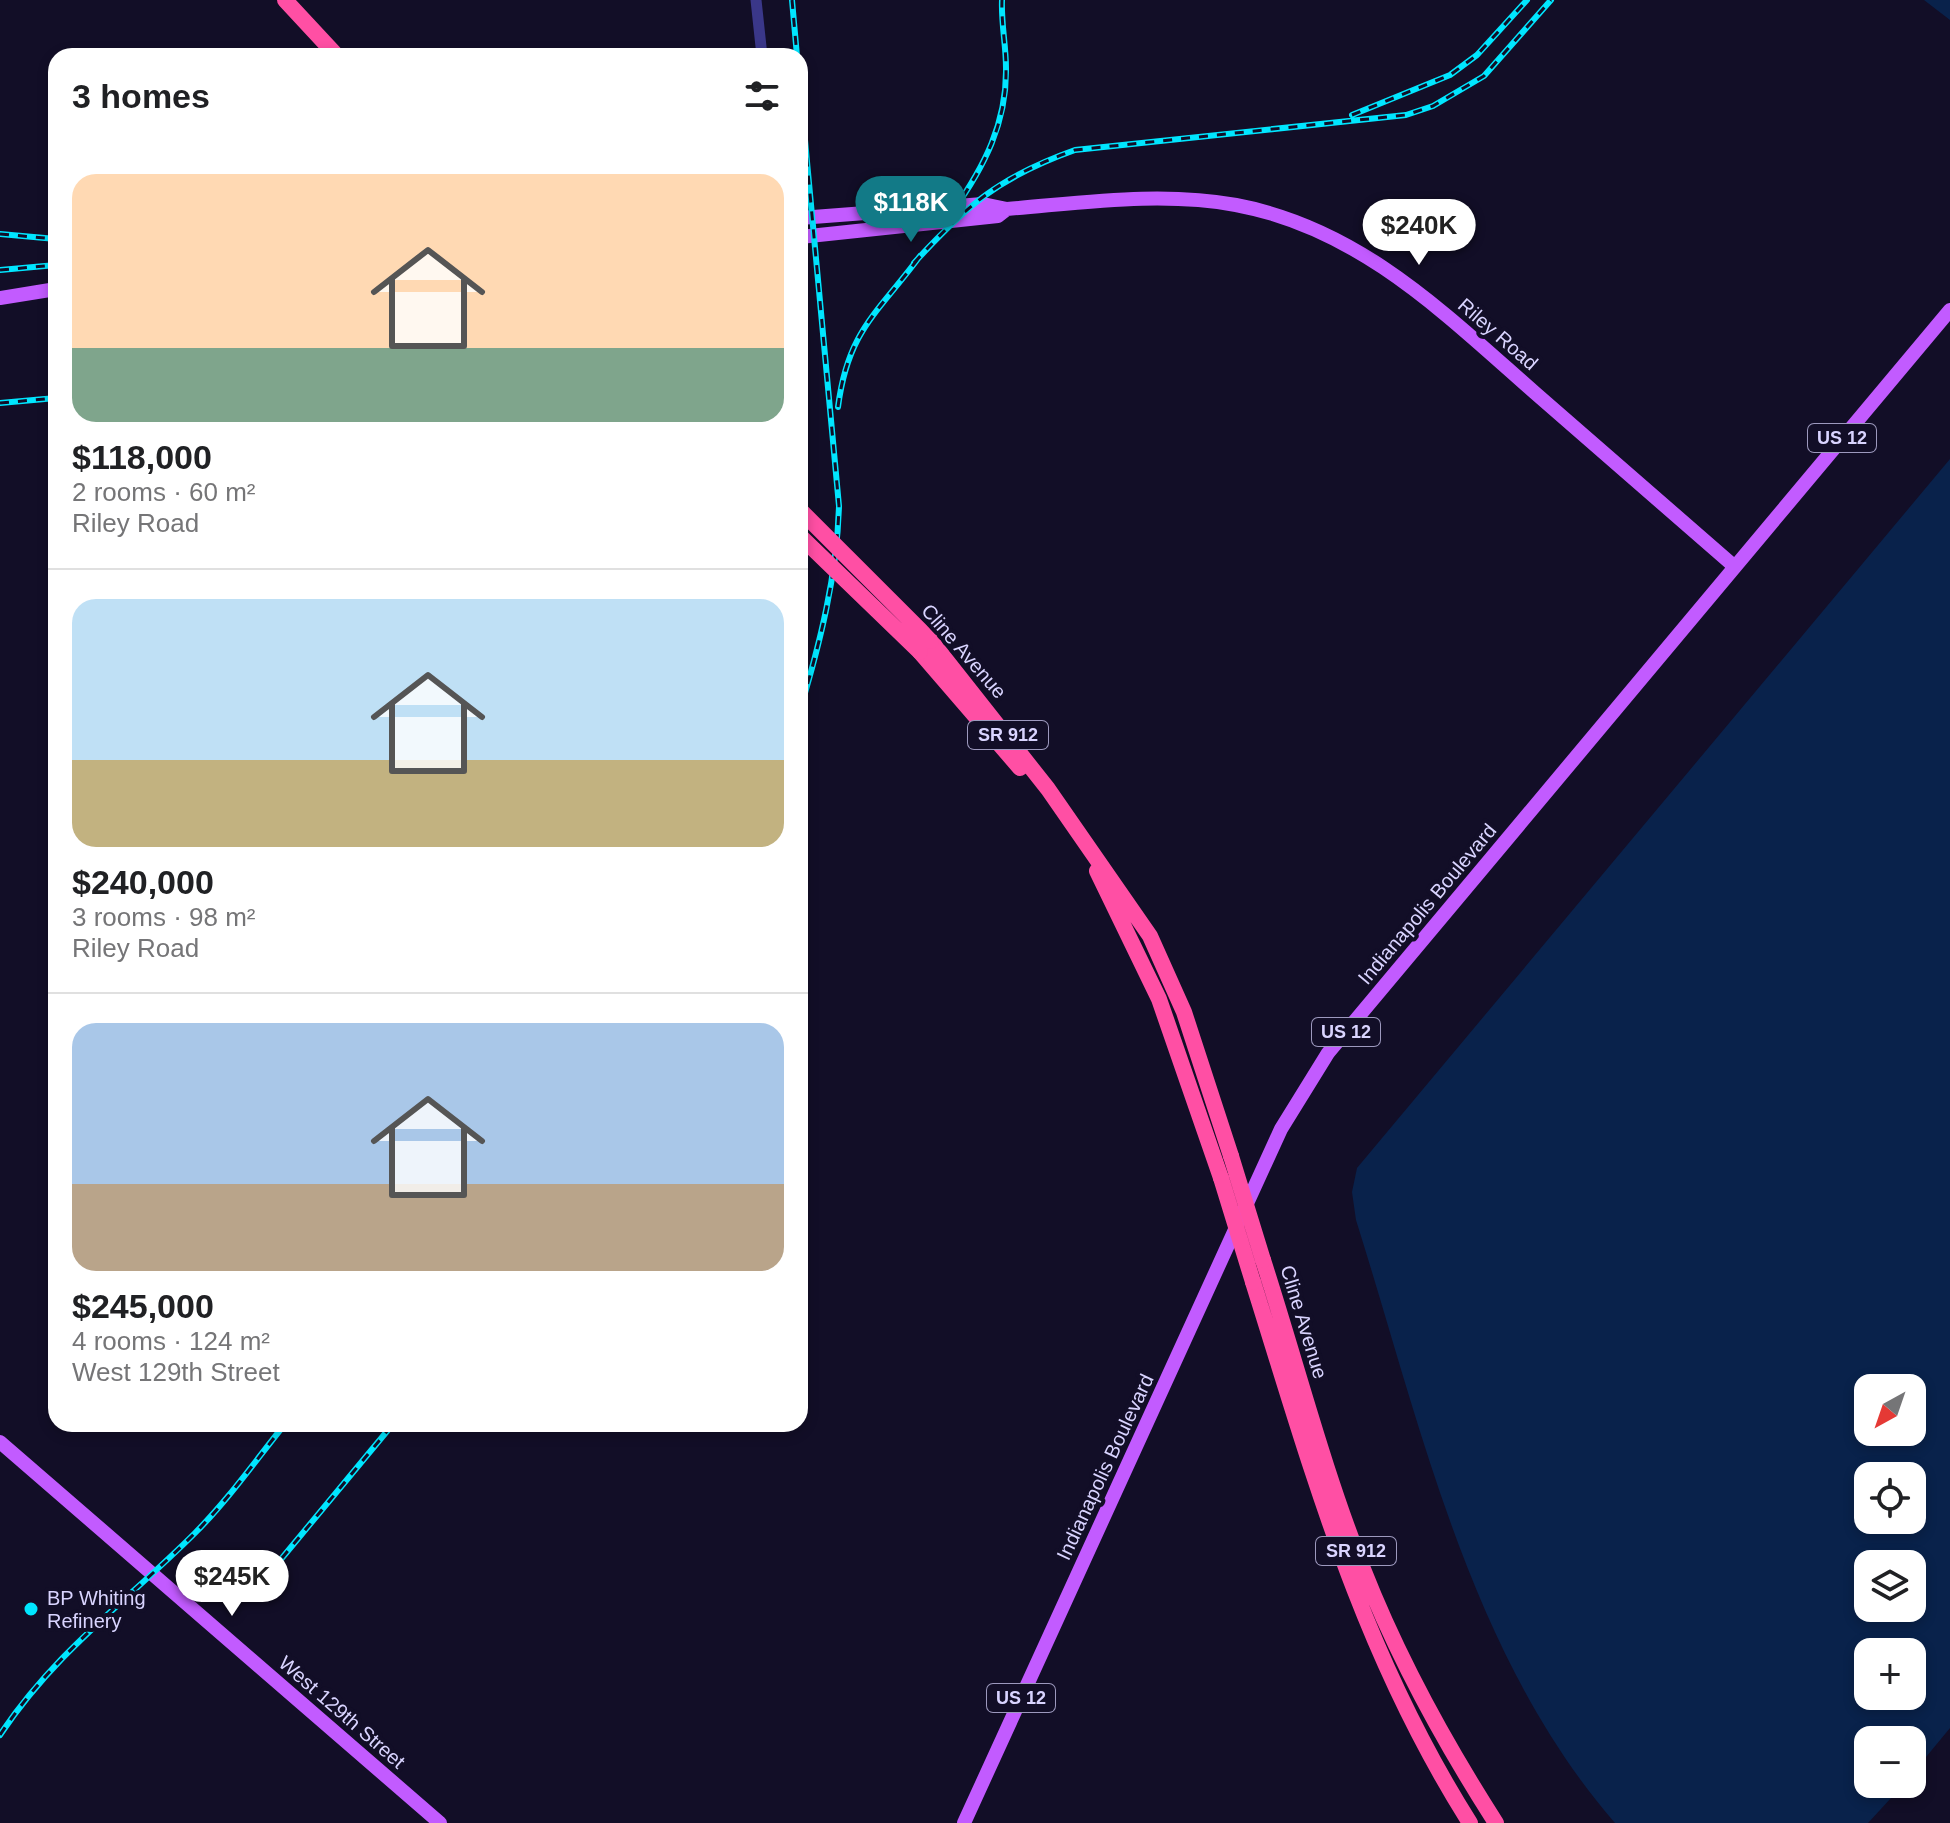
<!DOCTYPE html>
<html lang="en">
<head>
<meta charset="utf-8">
<style>
	:root { --surface:#fff; --page:#f2f2f2; --text:#202124; --muted:#757577; --line:#e0e0e0; --accent:#127a87 }
	body { margin:0; font-family:Arial,sans-serif; background:var(--page); color:var(--text); height:100vh; display:flex; flex-direction:column; font-size:30px; white-space:nowrap }
	* { box-sizing:border-box; margin:0 }
	p { font-size:26px; color:var(--muted) }
	.icon { flex:none; width:44px; height:44px; fill:none; stroke:currentColor; stroke-width:2; stroke-linecap:round; stroke-linejoin:round }
	.map { position:relative; flex:1; overflow:hidden }
	.side { position:absolute; left:48px; top:48px; width:760px; height:1384px; display:flex; flex-direction:column; background:var(--surface); border-radius:24px; box-shadow:0 4px 12px #0003 }
	.side>* { flex:none }
	.needle { width:52px; rotate:220deg }
	.buttons { position:absolute; left:1854px; top:1374px; display:grid; gap:16px }
	.buttons a { display:grid; place-items:center; width:72px; height:72px; border-radius:16px; background:var(--surface); box-shadow:0 4px 12px #0003; font-size:40px }
	.price { position:absolute; translate:-50% -68px; padding:0 18px; border-radius:28px; background:#fff; color:#222; font-size:26px; line-height:52px; filter:drop-shadow(0 2px 4px #0008) }
	.price::after { content:''; position:absolute; left:50%; top:48px; width:24px; height:18px; margin-left:-12px; background:inherit; clip-path:polygon(0 0,100% 0,50% 100%) }
	.price.current { background:var(--accent); color:#fff }
	ul { padding:0; list-style:none }
	li { display:grid; align-content:center; gap:16px; height:424px; padding:0 24px }
	li+li { border-top:2px solid var(--line) }
	li span { display:grid; place-items:center; height:248px; border-radius:24px; color:#555 }
	li>.icon { margin-inline-start:auto }
	span .icon { width:144px; height:144px; fill:#fffc; stroke-width:1 }
	li b { font-size:34px }
	h2 { display:flex; justify-content:space-between; align-items:center; height:96px; padding:0 24px; font-size:34px }
	.map>svg:first-child { display:block }
	.water { fill:#09224b; fill-rule:evenodd }
	.lines { fill:none; stroke-linecap:round; stroke-linejoin:round }
	.minor { stroke:#3a3789; stroke-width:11 }
	.major { stroke:#c25bff; stroke-width:14 }
	.highway { stroke:#ff4fa4; stroke-width:16 }
	.rail-casing { stroke:#00e6ff; stroke-width:6 }
	.rail { stroke:#120e27; stroke-width:3; stroke-dasharray:9; stroke-linecap:butt }
	.highway-bridge { stroke:#ff4fa4; stroke-width:16 }
	.poi-dot { fill:#00e6ff; stroke:#120e27; stroke-width:3 }
	.labels { text-anchor:middle; dominant-baseline:central; stroke-width:8; stroke-linejoin:round; paint-order:stroke }
	.shield { fill:#120e27; stroke:#9d99be; stroke-width:2 }
	.shield-label { font-size:18px; font-weight:bold; fill:#d9d4ff }
	.street-label { font-size:20px; fill:#d9d4ff; stroke:#120e27 }
	.poi-label { font-size:20px; fill:#d9d4ff; stroke:#120e27; text-anchor:start }
</style>
</head>
<body>
<div class="map">
<svg width="1950" height="1823" viewBox="0 0 1950 1823">
	<rect width="100%" height="100%" fill="#120e27"/>
	<path class="water" d="M1924,0H1950V20Z
		M1950,459V1728L1912,1774V1740H1868V1784H1904L1868,1823H1615C1470,1656 1421,1426 1356,1220L1352,1192L1357,1168ZM1868,1388H1912V1432H1868ZM1868,1476H1912V1520H1868ZM1868,1564H1912V1608H1868ZM1868,1652H1912V1696H1868Z"/>
	<g class="lines">
		<path class="minor" d="M756,0L762,56"/>
		<path class="major" d="M800,218L983,204L1007,209C1082,203 1160,191 1236,205C1359,228 1443,312 1534,392C1601,450 1668,508 1735,567
			M800,237L998,216L1007,209
			M0,298L56,289
			M0,1442L440,1823
			M964,1823L1281,1129L1328,1053L1950,310"/>
		<path class="highway" d="M285,0L337,56
			M931,641L1048,789L1150,936L1184,1012L1231,1156
			M920,652L1020,768
			M1097,871L1159,999L1221,1178
			M1263,1260C1296,1362 1323,1469 1363,1569C1398,1658 1444,1742 1496,1823
			M1253,1282C1313,1473 1361,1651 1470,1823"/>
		<defs>
			<path id="rail" d="M792,0L797,56
				M800,86L839,506C837,576 820,643 800,710
				M1352,115L1450,75L1477,55L1527,0
				M953,211C984,167 1007,123 1006,68C1006,45 1001,23 1002,0
				M0,234L56,239
				M914,263C967,205 999,177 1075,150L1406,115L1433,106L1484,76L1551,0
				M0,270L56,265
				M0,403L56,398
				M838,407C848,330 878,313 920,256
				M282,1558L393,1424
				M0,1735C55,1652 126,1602 195,1533C228,1500 256,1460 285,1424"/>
		</defs>
		<use href="#rail" class="rail-casing"/>
		<use href="#rail" class="rail"/>
		<path class="highway-bridge" d="M800,510L931,641
			M800,536L920,652
			M1231,1156L1263,1260
			M1221,1178L1253,1282"/>
	</g>
	<circle class="poi-dot" cx="31" cy="1609" r="8"/>
	<g class="labels">
		<g class="shield">
			<rect x="1808" y="424" width="68" height="28" rx="6"/>
			<rect x="968" y="721" width="80" height="28" rx="6"/>
			<rect x="1312" y="1018" width="68" height="28" rx="6"/>
			<rect x="1316" y="1537" width="80" height="28" rx="6"/>
			<rect x="987" y="1684" width="68" height="28" rx="6"/>
		</g>
		<g class="shield-label">
			<text x="1842" y="438">US 12</text>
			<text x="1008" y="735">SR 912</text>
			<text x="1346" y="1032">US 12</text>
			<text x="1356" y="1551">SR 912</text>
			<text x="1021" y="1698">US 12</text>
		</g>
		<g class="street-label">
			<text transform="translate(1498 334) rotate(41)">Riley Road</text>
			<text transform="translate(964 651) rotate(49)">Cline Avenue</text>
			<text transform="translate(1427 904) rotate(-50)">Indianapolis Boulevard</text>
			<text transform="translate(1304 1322) rotate(73)">Cline Avenue</text>
			<text transform="translate(1105 1467) rotate(-65)">Indianapolis Boulevard</text>
			<text transform="translate(342 1712) rotate(41)">West 129th Street</text>
		</g>
		<g class="poi-label">
			<text x="47" y="1598">BP Whiting<tspan x="47" dy="23">Refinery</tspan></text>
		</g>
	</g>
</svg>
<div class="buttons">
<a><svg class="needle" viewBox="-14 -14 28 28"><path d="M0-13l5 13h-10z" fill="#e53935"/><path d="M0 13l5-13h-10z" fill="#757577"/></svg></a>
<a><svg class="icon" aria-label="locate" viewBox="0 0 24 24"><circle cx="12" cy="12" r="6"/><path d="M12 2v4M12 18v4M2 12h4M18 12h4"/></svg></a>
<a><svg class="icon" aria-label="layers" viewBox="0 0 24 24"><path d="M12 4l9 5-9 5-9-5zM3 14l9 5 9-5"/></svg></a>
<a>+</a>
<a>−</a>
</div>
<b class="price current" style="left:911px;top:244px">$118K</b>
<b class="price" style="left:1419px;top:267px">$240K</b>
<b class="price" style="left:232px;top:1618px">$245K</b>
<section class="side">
<h2>3 homes<svg class="icon" aria-label="filters" viewBox="0 0 24 24"><path d="M4 7h16M4 17h16"/><circle cx="9" cy="7" r="2"/><circle cx="15" cy="17" r="2"/></svg></h2>
<ul>
<li><span style="background:linear-gradient(#ffd9b3 70%,#7fa58c 0)"><svg class="icon" aria-label="home" viewBox="0 0 24 24"><path d="M3 11l9-7 9 7M6 9v11h12V9"/></svg></span><div><b>$118,000</b><p>2 rooms · 60 m²</p><p>Riley Road</p></div></li>
<li><span style="background:linear-gradient(#bfe0f5 65%,#c2b280 0)"><svg class="icon" aria-label="home" viewBox="0 0 24 24"><path d="M3 11l9-7 9 7M6 9v11h12V9"/></svg></span><div><b>$240,000</b><p>3 rooms · 98 m²</p><p>Riley Road</p></div></li>
<li><span style="background:linear-gradient(#a9c7e8 65%,#b9a48a 0)"><svg class="icon" aria-label="home" viewBox="0 0 24 24"><path d="M3 11l9-7 9 7M6 9v11h12V9"/></svg></span><div><b>$245,000</b><p>4 rooms · 124 m²</p><p>West 129th Street</p></div></li>
</ul>
</section>
</div>
</body>
</html>
